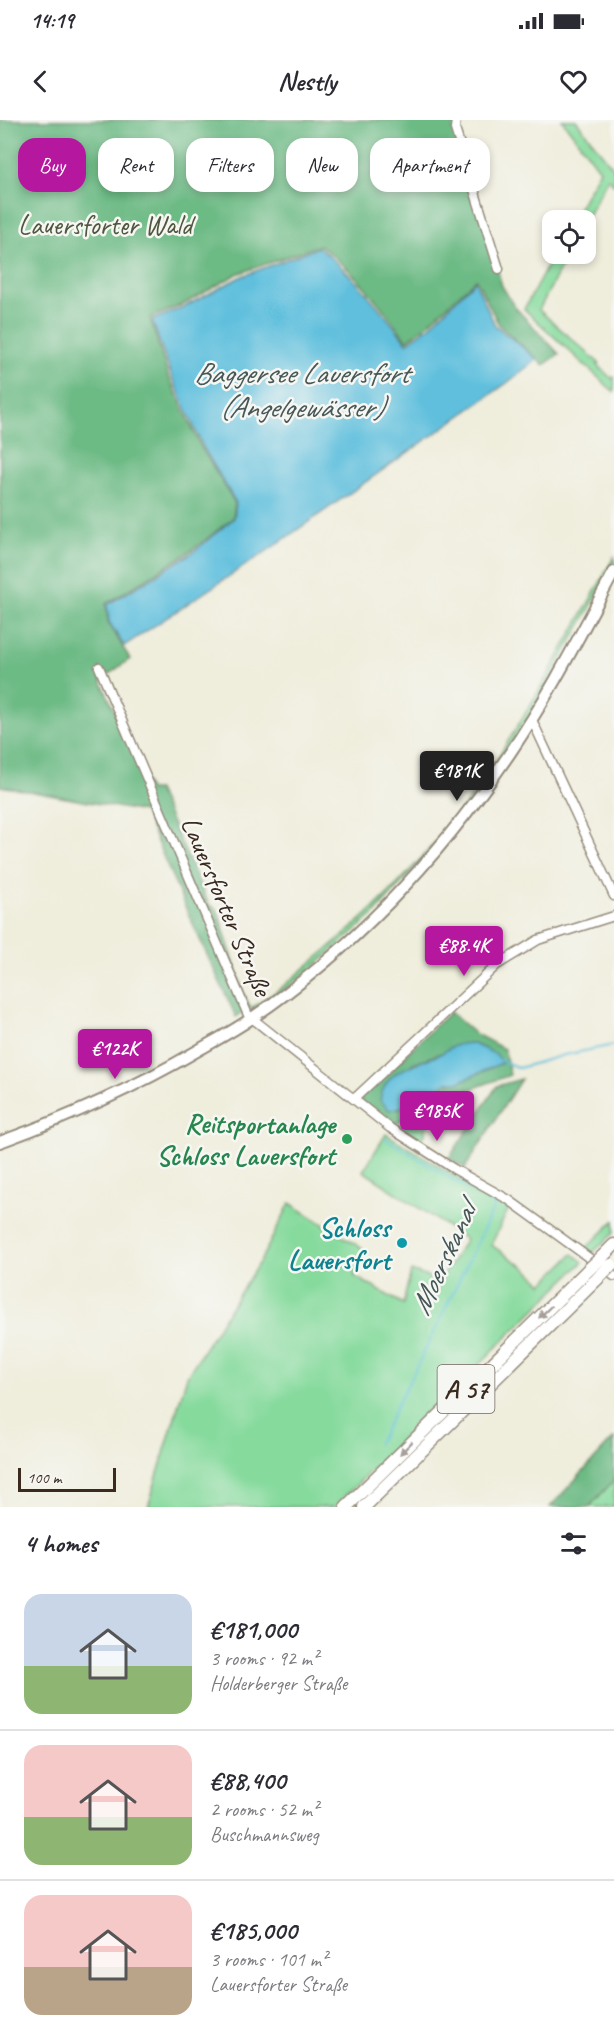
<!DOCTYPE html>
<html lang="en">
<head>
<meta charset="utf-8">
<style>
	:root { --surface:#fff; --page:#f2f2f3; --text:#2b2b33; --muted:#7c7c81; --line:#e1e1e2; --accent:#b5179e }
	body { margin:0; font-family:Caveat,sans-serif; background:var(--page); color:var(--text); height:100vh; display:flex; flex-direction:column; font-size:22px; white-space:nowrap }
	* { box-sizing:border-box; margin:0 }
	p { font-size:20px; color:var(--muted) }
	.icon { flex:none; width:33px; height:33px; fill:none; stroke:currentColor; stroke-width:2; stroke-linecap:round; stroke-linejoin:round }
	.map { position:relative; height:1387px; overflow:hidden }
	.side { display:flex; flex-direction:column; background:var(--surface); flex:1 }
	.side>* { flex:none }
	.guide { position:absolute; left:18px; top:18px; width:579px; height:54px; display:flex; gap:12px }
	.buttons { position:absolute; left:542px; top:90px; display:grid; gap:12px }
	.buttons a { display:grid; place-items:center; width:54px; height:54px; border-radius:12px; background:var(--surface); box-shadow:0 3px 9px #0003; font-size:30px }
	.scale { position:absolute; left:18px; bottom:15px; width:98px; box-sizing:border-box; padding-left:6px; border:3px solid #3b2a1e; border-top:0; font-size:16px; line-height:21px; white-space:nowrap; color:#3b2a1e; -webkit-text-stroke:4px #f6f6f2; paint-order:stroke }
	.price { position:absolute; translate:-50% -51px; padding:0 14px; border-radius:6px; background:var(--accent); color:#fff; font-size:20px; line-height:39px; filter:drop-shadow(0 2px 3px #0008) }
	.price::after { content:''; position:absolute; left:50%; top:36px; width:18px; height:14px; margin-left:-9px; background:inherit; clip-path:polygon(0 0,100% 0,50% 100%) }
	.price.current { background:#222; color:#fff }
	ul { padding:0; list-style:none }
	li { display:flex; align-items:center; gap:18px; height:150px; padding:0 24px }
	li+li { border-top:2px solid var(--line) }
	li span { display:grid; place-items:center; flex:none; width:168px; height:120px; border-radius:18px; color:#555 }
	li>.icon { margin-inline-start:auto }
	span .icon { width:72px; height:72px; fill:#fffc; stroke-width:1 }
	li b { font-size:26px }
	h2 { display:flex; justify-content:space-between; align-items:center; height:72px; padding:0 24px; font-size:26px }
	.tag { padding:0 21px; border-radius:18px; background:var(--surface); box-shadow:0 3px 9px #0003; font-size:21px; line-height:54px }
	.tag.current { background:var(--accent); color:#fff }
	.status { display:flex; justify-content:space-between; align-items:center; height:42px; padding:0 30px; background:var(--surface); direction:ltr }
	.status svg { height:16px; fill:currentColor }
	header { display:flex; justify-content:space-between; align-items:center; height:78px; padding:0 24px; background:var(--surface); font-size:27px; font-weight:600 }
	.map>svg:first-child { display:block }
	.green { fill:#85da9c; stroke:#60825d; stroke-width:1.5 }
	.forest { fill:#6cba84; stroke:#547251; stroke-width:1.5; fill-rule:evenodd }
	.water { fill:#5fbfdd; stroke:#4d747e; stroke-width:1.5 }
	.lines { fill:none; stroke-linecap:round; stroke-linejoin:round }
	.stream { stroke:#5fbfdd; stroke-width:2 }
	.minor-casing { stroke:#958c7c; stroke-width:11 }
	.major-casing { stroke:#958c7c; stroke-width:14 }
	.highway-casing { stroke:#958c7c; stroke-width:15 }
	.minor { stroke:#fff; stroke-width:8 }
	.major { stroke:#fff; stroke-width:10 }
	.highway { stroke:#fff; stroke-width:12 }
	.highway-bridge-casing { stroke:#958c7c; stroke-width:15; stroke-linecap:butt }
	.highway-bridge { stroke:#fff; stroke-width:12 }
	.oneway { fill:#a79f9a }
	.leisure-dot { fill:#2e9e5b; stroke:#f6f6f2; stroke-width:2 }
	.culture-dot { fill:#0f9aa8; stroke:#f6f6f2; stroke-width:2 }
	.labels { text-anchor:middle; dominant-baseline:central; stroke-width:5; stroke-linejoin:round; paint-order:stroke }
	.shield { fill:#f6f6f2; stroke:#73675e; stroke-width:1.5 }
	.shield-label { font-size:27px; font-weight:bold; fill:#3b2a1e }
	.park-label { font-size:28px; fill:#4e563e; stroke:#f6f6f2 }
	.street-label { font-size:28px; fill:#3b2a1e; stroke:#f6f6f2 }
	.leisure-label { font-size:28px; font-weight:bold; fill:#27864d; stroke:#f6f6f2; text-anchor:end }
	.culture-label { font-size:28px; font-weight:bold; fill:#0d838f; stroke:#f6f6f2; text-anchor:end }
	.water-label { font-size:30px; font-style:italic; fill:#465757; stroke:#f6f6f2 }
</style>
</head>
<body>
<div class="status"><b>14:19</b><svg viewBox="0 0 49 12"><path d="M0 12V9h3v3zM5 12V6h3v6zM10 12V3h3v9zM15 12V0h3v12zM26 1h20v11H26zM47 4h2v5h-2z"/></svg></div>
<header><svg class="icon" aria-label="back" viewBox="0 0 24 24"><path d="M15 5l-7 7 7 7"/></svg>Nestly<svg class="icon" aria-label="heart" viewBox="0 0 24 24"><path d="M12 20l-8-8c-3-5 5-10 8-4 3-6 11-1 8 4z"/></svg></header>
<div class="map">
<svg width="614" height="1387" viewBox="0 0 614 1387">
	<rect width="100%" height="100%" fill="#f6f6f2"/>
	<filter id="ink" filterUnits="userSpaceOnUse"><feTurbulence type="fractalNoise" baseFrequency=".0167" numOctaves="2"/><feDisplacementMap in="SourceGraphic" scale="12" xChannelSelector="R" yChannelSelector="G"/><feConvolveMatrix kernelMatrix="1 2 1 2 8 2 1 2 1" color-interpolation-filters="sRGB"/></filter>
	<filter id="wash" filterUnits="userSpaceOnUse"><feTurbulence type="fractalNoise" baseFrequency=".008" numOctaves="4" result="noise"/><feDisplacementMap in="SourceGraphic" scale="24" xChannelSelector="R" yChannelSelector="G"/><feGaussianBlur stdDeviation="1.35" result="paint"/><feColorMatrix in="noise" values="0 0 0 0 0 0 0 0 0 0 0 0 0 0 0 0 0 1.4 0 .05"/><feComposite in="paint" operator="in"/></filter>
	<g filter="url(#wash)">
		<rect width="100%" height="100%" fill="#efeddb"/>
		<path class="green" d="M562,0H576L614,49V65L608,58L585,101L572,100L600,50Z
			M554,134H568L539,190L599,243L597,245L611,258L614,257V272L524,189Z
			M614,437V445L529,597L456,702L373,795L302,857L257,889L251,888C277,874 300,852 323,833C384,783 438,724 483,660C531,589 572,512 614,437Z
			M428,993L431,998L425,1009V1015L418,1021L402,1012L401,1005Z
			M386,1014L509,1088L491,1125L526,1148L543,1164L573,1134L583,1142L334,1387H148L187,1256L262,1138L290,1083L368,1132L354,1156L403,1184L411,1151L440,1161L466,1119L363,1051Z
			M614,1101V1113L591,1134L584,1130Z
			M614,1360V1387H589Z"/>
		<path class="forest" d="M0,0H454L502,166L514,186L559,234L544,245L499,205L476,159L428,204L407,221C381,185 355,152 320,125L237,154L184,184L150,198L168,255L201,327L235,383L233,398L191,431L106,484L108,502L130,539L101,560L149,670H157L209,785L217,789L244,874L251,888L236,897L190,798L144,692L0,666Z
			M450,892L474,913L504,929L510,955L474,968L398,1002L390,1004L362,982L360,978ZM471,923L496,934L502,943L459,962H446C430,982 420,981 397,989L412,943Z
			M521,959L465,1048L449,1038L497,966Z
			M614,1318V1360L589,1387H550Z"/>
		<path class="water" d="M319,127C353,155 380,188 407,223L430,206L475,161L495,205L537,239L507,263L270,429L124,526L109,502L107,485L192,433L234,398L236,383L203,327L171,255L152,200L186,186L240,157Z
			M471,923L496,934L502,943L459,962H446L437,974L419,983L389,990L380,980C385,950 412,945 436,936C443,933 450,927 457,925C461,923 467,924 471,923Z"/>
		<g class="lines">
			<path class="stream" d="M500,940L519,948L564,935L614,925
				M377,1324C388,1309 393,1291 402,1275C435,1213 465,1148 495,1085L386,1019"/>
		</g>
	</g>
	<g filter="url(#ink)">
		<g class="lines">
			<defs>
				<path id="minor" d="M456,0L455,9L499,149
					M99,547L248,895L390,1008L454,1049L509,1080L614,1156
					M532,600L614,776
					M354,979L497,845L538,820L614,796"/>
				<path id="major" d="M0,1022C69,997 134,968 197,931C216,920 235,910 252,898C355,828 440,736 510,633C549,576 581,513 614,452"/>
				<path id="highway" d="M601,1138L614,1125
					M346,1387L587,1151
					M364,1387L597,1159"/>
			</defs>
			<use href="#minor" class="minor-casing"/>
			<use href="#major" class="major-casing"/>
			<use href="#highway" class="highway-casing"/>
			<use href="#minor" class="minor"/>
			<use href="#major" class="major"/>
			<use href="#highway" class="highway"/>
			<defs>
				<path id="highway-bridge" d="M587,1151L601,1138
					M597,1159L611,1145"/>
			</defs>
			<use href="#highway-bridge" class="highway-bridge-casing"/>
			<use href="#highway-bridge" class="highway-bridge"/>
		</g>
		<defs><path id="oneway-solid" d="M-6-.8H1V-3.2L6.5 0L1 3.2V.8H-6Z" transform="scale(1.5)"/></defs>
		<g class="oneway">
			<use href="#oneway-solid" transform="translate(545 1192) rotate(136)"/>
			<use href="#oneway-solid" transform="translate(406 1328) rotate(135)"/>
		</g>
	</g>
	<circle class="leisure-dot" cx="347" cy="1019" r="6"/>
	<circle class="culture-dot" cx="402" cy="1123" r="6"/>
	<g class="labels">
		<rect class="shield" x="437.5" y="1245" width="57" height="48" rx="4.5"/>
		<g class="shield-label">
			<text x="466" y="1269">A 57</text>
		</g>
		<g class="park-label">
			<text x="105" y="104">Lauersforter Wald</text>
		</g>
		<g class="street-label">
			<text transform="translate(227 786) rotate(67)">Lauersforter Straße</text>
		</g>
		<g class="leisure-label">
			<text x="335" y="1003">Reitsportanlage<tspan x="335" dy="32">Schloss Lauersfort</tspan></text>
		</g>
		<g class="culture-label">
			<text x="390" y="1107">Schloss<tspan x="390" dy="32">Lauersfort</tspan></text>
		</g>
		<g class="water-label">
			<text x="301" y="253">Baggersee Lauersfort<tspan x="301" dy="34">(Angelgewässer)</tspan></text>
			<text transform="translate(443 1139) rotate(-65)">Moerskanal</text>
		</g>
	</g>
</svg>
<div class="buttons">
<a><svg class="icon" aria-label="locate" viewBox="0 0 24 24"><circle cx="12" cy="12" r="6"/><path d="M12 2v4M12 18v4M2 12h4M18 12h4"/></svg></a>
</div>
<div class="scale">100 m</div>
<b class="price current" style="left:457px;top:682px">€181K</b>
<b class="price" style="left:464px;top:857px">€88.4K</b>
<b class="price" style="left:115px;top:960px">€122K</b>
<b class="price" style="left:437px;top:1022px">€185K</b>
<div class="guide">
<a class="tag current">Buy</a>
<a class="tag">Rent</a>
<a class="tag">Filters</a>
<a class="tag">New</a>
<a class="tag">Apartment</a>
</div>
</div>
<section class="side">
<h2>4 homes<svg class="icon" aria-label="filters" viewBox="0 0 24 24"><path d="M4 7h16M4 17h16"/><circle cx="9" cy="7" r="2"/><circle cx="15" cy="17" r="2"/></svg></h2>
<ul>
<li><span style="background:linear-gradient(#c9d6e8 60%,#8fb573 0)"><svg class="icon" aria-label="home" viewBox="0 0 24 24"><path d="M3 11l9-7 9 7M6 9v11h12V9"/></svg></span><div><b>€181,000</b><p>3 rooms · 92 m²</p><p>Holderberger Straße</p></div></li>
<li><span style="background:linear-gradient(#f6c9c9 60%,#8fb573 0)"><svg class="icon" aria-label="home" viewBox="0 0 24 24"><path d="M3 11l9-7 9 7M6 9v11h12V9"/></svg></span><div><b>€88,400</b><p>2 rooms · 52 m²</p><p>Buschmannsweg</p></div></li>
<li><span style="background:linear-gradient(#f6c9c9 60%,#b9a48a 0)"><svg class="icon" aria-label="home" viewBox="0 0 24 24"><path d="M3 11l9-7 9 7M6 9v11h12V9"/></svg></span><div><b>€185,000</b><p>3 rooms · 101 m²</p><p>Lauersforter Straße</p></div></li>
</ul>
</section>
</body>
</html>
